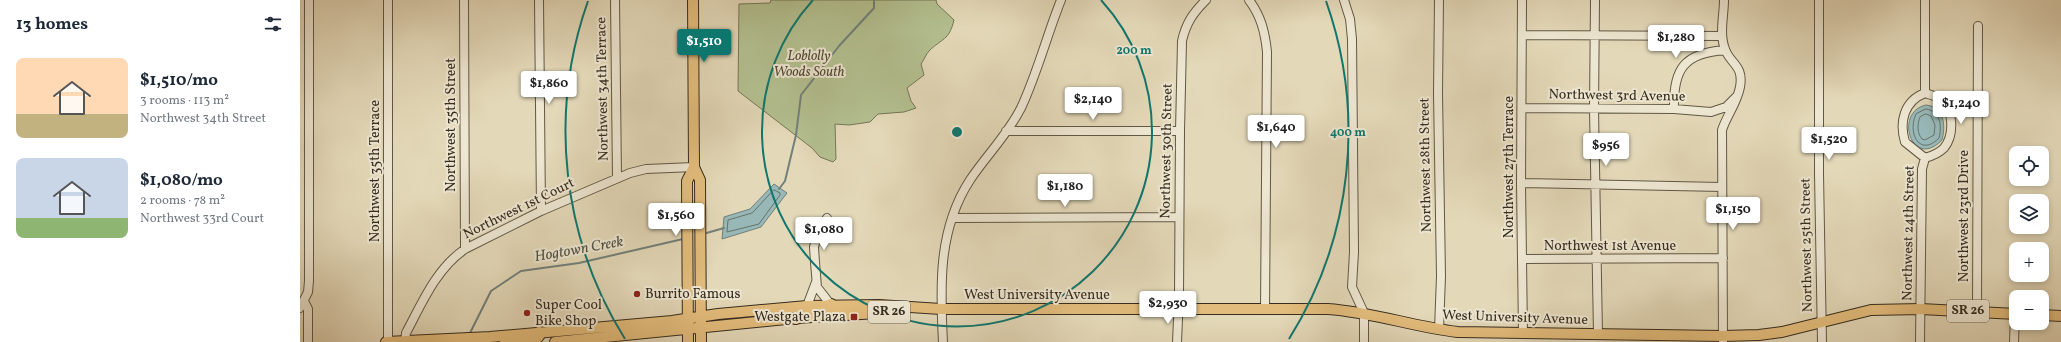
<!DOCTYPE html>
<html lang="en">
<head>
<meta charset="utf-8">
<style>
	:root { --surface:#fff; --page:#f6f6f7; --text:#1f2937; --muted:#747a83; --accent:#0f766e }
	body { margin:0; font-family:Vollkorn,serif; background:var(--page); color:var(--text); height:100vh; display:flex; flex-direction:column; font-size:15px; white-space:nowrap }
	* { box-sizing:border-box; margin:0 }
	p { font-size:13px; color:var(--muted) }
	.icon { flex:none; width:22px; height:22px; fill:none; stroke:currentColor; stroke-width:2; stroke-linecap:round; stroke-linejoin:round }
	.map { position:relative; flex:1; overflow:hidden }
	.sheet { display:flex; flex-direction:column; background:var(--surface); width:300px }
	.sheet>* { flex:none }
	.tools { position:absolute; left:1709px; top:146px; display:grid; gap:8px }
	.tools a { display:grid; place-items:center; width:40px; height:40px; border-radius:8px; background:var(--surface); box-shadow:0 2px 6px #0003; font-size:20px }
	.price { position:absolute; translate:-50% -34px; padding:0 9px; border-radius:4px; background:#fff; color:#222; font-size:13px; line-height:26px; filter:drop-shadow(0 1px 2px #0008) }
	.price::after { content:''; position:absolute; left:50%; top:24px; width:12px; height:9px; margin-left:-6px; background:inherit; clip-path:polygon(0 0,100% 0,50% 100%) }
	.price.selected { background:var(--accent); color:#fff }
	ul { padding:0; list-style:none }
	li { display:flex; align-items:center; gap:12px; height:100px; padding:0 16px }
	li span { display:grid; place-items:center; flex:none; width:112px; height:80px; border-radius:8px; color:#555 }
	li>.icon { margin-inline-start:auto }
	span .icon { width:48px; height:48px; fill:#fffc; stroke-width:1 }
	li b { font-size:17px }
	h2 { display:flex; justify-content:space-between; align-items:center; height:48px; padding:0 16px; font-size:17px }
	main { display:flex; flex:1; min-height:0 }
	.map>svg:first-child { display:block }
	.green { fill:#b3bf8f; stroke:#757657 }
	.water { fill:#97b8b7; stroke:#71807a }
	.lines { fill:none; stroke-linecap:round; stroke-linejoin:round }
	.shore { stroke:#67726b; stroke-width:1 }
	.stream { stroke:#71807a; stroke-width:2 }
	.minor-casing { stroke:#625845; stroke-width:10 }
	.major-casing { stroke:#372d1f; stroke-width:12 }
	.highway-casing { stroke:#372d1f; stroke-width:14 }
	.minor { stroke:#ede6d1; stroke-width:8 }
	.major { stroke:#e2bc7c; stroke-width:10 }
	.highway { stroke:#e2bc7c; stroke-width:12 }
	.ring { fill:none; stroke:#0f766e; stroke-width:2 }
	.poi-dot { fill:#8f2418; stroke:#ede6d1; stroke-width:1.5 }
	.labels { text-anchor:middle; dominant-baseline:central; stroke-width:4; stroke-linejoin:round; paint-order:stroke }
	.shield { fill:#ede6d1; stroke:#6e6454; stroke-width:1 }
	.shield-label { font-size:13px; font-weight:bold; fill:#372d1f }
	.park-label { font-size:14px; font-style:italic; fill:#504a35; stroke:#ede6d1 }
	.street-label { font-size:14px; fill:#372d1f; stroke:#ede6d1 }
	.poi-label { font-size:14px; fill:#372d1f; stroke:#ede6d1; text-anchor:start }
	.water-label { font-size:15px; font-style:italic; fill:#4f5045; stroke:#ede6d1 }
	.centre { fill:#0f766e; stroke:#ede6d1; stroke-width:2 }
	.ring-label { font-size:12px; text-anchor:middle; font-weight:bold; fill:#0f766e; stroke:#ede6d1; stroke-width:4; stroke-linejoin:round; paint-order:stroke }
</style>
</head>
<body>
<main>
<section class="sheet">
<h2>13 homes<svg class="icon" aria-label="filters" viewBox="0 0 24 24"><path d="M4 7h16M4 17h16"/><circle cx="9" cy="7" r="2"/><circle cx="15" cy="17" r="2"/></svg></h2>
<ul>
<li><span style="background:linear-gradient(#ffd9b3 70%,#c2b280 0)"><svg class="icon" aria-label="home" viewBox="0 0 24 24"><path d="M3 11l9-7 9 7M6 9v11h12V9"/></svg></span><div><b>$1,510/mo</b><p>3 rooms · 113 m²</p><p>Northwest 34th Street</p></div></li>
<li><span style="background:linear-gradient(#c9d6e8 75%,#8fb573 0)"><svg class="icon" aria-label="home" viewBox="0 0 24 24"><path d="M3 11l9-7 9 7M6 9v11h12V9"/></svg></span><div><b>$1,080/mo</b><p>2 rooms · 78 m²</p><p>Northwest 33rd Court</p></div></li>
</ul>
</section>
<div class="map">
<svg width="1761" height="342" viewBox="0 0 1761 342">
	<rect width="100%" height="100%" fill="#e3d8b8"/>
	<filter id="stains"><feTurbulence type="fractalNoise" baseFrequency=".005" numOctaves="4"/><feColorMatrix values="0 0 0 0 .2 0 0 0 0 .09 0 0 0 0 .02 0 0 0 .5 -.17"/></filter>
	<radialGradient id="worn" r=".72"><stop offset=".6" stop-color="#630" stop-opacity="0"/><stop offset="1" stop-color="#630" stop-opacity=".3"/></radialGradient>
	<path class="green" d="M471,0H636L637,4L654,20C649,41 642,38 629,51C626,54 624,60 621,64L624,75L607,88L611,101L616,108L604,112L578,114L570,122L549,125L535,124L536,159L533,162L520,157L512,148L438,91L439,4L470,3Z"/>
	<path class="water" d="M1626,105C1644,107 1646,125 1642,140C1612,171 1593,112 1626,105Z
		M474,184L487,193L461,227L422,239L424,217L450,209Z"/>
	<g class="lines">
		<path class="shore" d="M1626,109C1641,111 1642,127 1639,138C1619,158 1607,132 1616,114Z
			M1626,114L1631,116L1635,125L1634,135L1625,140L1622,139C1617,133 1617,125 1620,117Z
			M474,190L480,193V195L459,224L427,232L428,220L452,213Z"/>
		<path class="stream" d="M479,189L485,181L496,135L501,95L539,46L574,8V0
			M403,234L424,228
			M169,335L191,291L221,271L279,263L383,239"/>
		<defs>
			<path id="minor" d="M164,0L165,249
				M239,0L241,211
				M315,0L317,178
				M949,0C961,16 965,32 967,52L965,309
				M1044,0L1050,19L1052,39L1054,252L1052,287L1064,313V342
				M1139,0L1138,93L1141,276L1139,330
				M1222,0L1221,183L1223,334
				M1295,0L1294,109L1298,335
				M1519,0V174L1522,342
				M1223,35L1422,36
				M1625,93C1631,95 1637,96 1642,101C1654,111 1654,136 1644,148C1639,153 1632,156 1625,158L1605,142C1599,122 1604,101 1625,93Z
				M1625,93V0
				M1223,108L1374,109L1411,112L1426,107L1436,97
				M1374,109C1373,69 1384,53 1425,50
				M706,131H880
				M1221,183L1422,187
				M527,218L518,231L514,247L515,262L517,287L531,305
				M652,218L879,217
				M1222,259L1423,258
				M4,301L8,309V342
				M507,306L516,282
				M0,308L8,292L9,281V0
				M1677,311L1678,26
				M88,342V0
				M105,342L106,333C122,303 136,269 165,249L241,211L330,173L346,169L394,167
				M643,342C640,286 638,229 670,180C686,156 708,134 721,108C737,74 747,35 761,0
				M877,342L879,296L880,131L882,41C886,23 893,13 906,0
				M1423,342L1422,130C1427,115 1437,103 1440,87C1444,65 1430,64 1425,49C1419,34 1424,15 1424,0
				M1620,342L1622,169L1625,158
				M1714,342L1715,313"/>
			<path id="major" d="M393,0L394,167L400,180L401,342
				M1742,315L1761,316
				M86,342L190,337L372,321L418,314L507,306L579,305L641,309H1028C1072,312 1114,327 1158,332L1423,336L1459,335L1482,332L1571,310L1621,309L1716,314
				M255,342L496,318L594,312
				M388,342L387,181L394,167"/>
			<path id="highway" d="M496,318C510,311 519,315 531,305
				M206,342L233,339L238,336L239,333"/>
		</defs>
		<use href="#minor" class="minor-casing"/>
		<use href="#major" class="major-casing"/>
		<use href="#highway" class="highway-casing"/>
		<use href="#minor" class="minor"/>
		<use href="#major" class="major"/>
		<use href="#highway" class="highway"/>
	</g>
	<g class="ring">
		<path d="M801 0A195 195 0 1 1 513 0"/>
		<path d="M325 339A391 391 0 0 1 288 1M1026 1A391 391 0 0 1 989 339"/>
	</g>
	<g class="poi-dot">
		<circle cx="337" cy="294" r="4"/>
		<circle cx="227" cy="313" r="4"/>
		<rect x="550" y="313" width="8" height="8" rx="2"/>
	</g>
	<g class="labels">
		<g class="shield">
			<rect x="1647" y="300" width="42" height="22" rx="3"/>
			<rect x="568" y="301" width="42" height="22" rx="3"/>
		</g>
		<g class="shield-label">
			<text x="1668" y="311">SR 26</text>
			<text x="589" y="312">SR 26</text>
		</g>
		<g class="park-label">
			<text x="509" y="56">Loblolly<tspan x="509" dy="16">Woods South</tspan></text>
		</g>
		<g class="street-label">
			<text transform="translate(303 89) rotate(-91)">Northwest 34th Terrace</text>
			<text transform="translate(1317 96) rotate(1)">Northwest 3rd Avenue</text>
			<text transform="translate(151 125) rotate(-90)">Northwest 35th Street</text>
			<text transform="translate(867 151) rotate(-89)">Northwest 30th Street</text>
			<text transform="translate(1126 165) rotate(-91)">Northwest 28th Street</text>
			<text transform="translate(1209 167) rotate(-90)">Northwest 27th Terrace</text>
			<text transform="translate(75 171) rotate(-90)">Northwest 35th Terrace</text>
			<text transform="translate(219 209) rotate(-26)">Northwest 1st Court</text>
			<text transform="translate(1664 216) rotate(-90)">Northwest 23rd Drive</text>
			<text transform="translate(1609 233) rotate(-89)">Northwest 24th Street</text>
			<text transform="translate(1507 245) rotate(-91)">Northwest 25th Street</text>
			<text x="1310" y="246">Northwest 1st Avenue</text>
			<text x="737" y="295">West University Avenue</text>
			<text transform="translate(1215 318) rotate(2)">West University Avenue</text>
		</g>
		<g class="poi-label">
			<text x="345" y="294">Burrito Famous</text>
			<text x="235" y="305">Super Cool<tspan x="235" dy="16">Bike Shop</tspan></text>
			<text x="546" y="317" text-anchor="end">Westgate Plaza</text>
		</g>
		<g class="water-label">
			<text transform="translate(279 250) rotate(-10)">Hogtown Creek</text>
		</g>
	</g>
	<circle cx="657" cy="132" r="6" class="centre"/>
	<g class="ring-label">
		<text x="834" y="54">200 m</text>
		<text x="1048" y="136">400 m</text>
	</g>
	<rect width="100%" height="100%" filter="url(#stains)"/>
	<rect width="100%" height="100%" fill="url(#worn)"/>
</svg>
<div class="tools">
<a><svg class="icon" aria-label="locate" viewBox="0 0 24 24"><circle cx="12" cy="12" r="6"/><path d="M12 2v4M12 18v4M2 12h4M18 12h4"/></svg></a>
<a><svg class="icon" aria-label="layers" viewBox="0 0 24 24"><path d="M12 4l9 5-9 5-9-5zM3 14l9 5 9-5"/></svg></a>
<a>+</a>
<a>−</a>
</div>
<b class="price" style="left:1376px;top:59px">$1,280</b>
<b class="price selected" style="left:404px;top:63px">$1,510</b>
<b class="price" style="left:249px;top:105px">$1,860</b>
<b class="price" style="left:793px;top:121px">$2,140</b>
<b class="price" style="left:1661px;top:125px">$1,240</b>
<b class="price" style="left:976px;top:149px">$1,640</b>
<b class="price" style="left:1529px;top:161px">$1,520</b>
<b class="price" style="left:1306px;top:167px">$956</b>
<b class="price" style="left:765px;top:208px">$1,180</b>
<b class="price" style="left:1433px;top:231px">$1,150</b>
<b class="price" style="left:376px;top:237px">$1,560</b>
<b class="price" style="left:524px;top:251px">$1,080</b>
<b class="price" style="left:868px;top:325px">$2,930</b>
</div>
</main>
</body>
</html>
